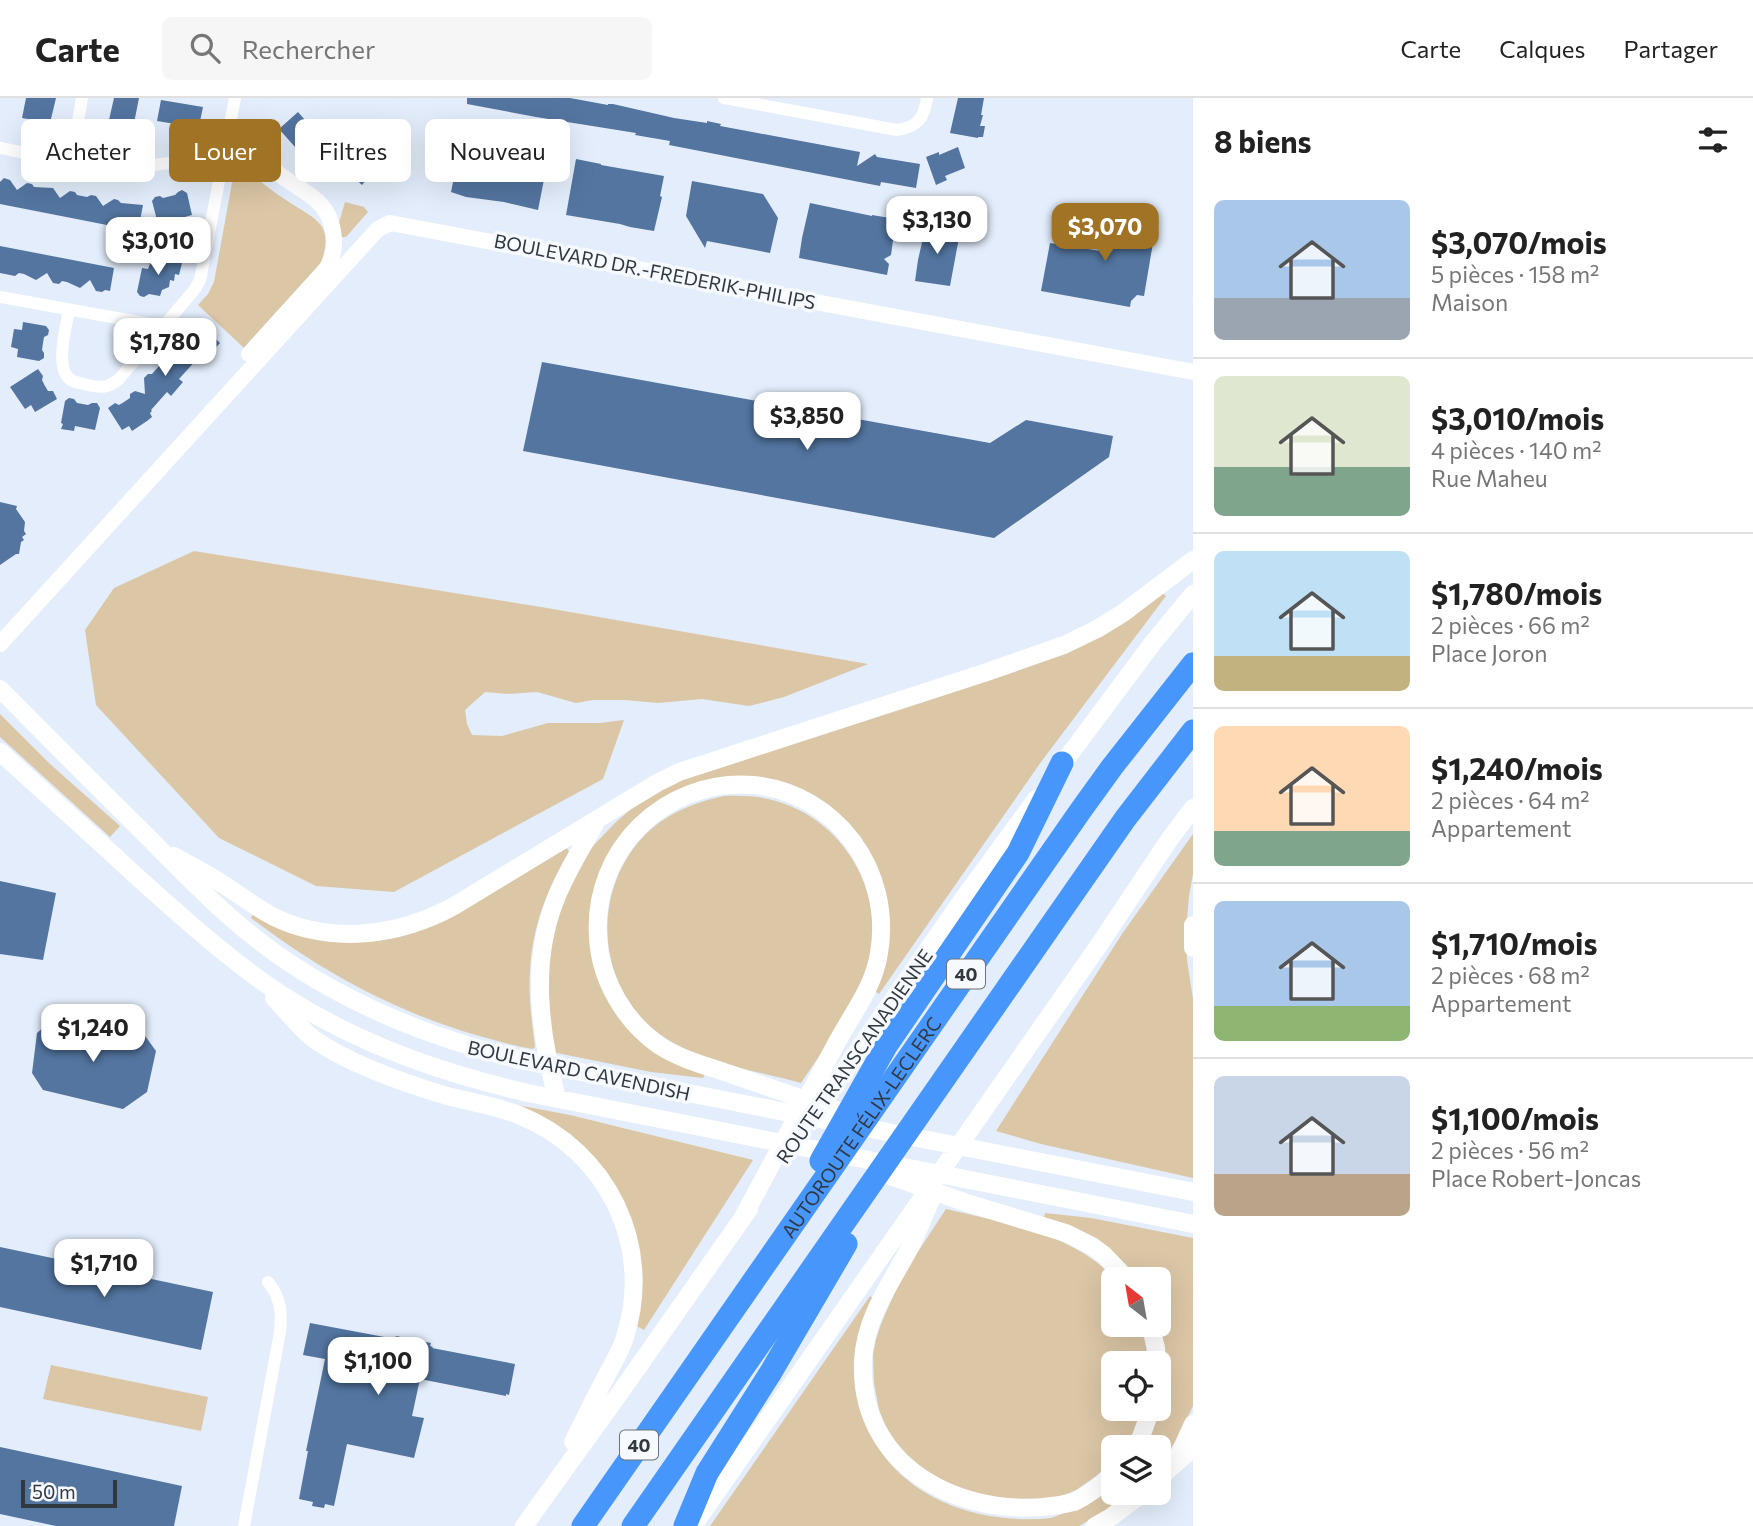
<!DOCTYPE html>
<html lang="fr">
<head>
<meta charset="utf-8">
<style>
	:root { --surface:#fff; --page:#f6f6f6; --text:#222; --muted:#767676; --line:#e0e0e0; --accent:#a07424 }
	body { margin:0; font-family:Commissioner,sans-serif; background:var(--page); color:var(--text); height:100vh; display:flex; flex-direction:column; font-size:26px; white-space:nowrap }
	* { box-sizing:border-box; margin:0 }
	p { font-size:23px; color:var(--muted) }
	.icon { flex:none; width:38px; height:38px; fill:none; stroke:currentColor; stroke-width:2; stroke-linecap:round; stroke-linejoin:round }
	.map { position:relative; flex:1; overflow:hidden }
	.side { display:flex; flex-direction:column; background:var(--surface); width:560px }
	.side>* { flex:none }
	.top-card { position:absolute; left:21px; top:21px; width:665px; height:63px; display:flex; gap:14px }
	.needle { width:46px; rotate:329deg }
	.buttons { position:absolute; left:1101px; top:1169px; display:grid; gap:14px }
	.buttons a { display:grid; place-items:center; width:70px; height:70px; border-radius:10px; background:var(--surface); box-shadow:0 7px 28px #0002; font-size:35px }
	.scale { position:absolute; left:21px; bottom:18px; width:96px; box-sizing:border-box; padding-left:7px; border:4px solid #313840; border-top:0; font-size:19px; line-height:24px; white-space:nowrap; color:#313840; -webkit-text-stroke:5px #f6f9fe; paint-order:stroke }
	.price { position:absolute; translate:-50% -60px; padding:0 16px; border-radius:14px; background:#fff; color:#222; font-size:23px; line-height:46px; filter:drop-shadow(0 2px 4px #0008) }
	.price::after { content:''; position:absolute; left:50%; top:42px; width:21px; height:16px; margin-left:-10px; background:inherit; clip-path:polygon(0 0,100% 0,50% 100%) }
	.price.selected { background:var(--accent); color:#fff }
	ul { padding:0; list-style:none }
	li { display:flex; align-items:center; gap:21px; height:175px; padding:0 21px }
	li+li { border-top:2px solid var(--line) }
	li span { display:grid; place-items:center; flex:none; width:196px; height:140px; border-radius:10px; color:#555 }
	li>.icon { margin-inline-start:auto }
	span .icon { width:84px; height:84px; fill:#fffc; stroke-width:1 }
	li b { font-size:30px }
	h2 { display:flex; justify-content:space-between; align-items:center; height:84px; padding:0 21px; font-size:30px }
	.chip { padding:0 24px; border-radius:10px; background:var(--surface); box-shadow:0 7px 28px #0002; font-size:24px; line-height:63px }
	.chip.selected { background:var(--accent); color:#fff }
	header { display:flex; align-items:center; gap:42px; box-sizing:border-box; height:98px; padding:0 35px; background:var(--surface); border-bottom:2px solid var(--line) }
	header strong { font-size:33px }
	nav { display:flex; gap:38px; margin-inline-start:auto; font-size:24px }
	.search { width:490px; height:63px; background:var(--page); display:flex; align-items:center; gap:18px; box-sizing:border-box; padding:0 24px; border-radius:10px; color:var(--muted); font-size:26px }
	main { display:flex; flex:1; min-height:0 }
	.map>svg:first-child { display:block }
	.green { fill:#dbc6a6 }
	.building { fill:#5375a0 }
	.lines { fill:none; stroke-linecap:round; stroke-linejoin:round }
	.minor { stroke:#fff; stroke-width:12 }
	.tertiary { stroke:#fff; stroke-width:16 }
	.secondary { stroke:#fff; stroke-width:18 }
	.motorway { stroke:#4696fc; stroke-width:23 }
	.labels { text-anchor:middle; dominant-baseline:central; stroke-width:7; stroke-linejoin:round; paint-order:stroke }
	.shield { fill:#f6f9fe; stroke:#6c7279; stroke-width:2 }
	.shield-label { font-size:18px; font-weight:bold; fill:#313840 }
	.street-label { font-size:19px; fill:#313840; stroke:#f6f9fe }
</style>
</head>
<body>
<header>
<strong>Carte</strong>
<div class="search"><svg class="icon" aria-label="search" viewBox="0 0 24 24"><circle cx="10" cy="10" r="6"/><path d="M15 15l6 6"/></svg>Rechercher</div>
<nav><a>Carte</a><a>Calques</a><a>Partager</a></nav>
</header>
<main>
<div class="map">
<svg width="1193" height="1428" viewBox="0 0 1193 1428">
	<rect width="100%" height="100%" fill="#e3edfb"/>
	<path class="green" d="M244,75L250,76C262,84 273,94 286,102C315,122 335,124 321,165L244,250L198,207L208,196L214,184L232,85L235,78Z
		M345,104L364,109L368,114L346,139H340L338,128Z
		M194,453L541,509L868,566L784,599L749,608L702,601L658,605L625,602H593L576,605L537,594L508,596L485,594L465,612L467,626L472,637L502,638L548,625H600L624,622L603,681L394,794L316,788L219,740L96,607L85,532L114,490Z
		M1162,495L1166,498L1041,664L879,896L875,893L886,802L823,707L708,685L608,758L604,893L705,976L703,980L651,974L552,954L547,866L561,807L585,759L594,747L616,724L638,705L680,681L901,609Z
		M0,616L50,666L120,728L110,739L0,639Z
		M724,698C744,697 763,698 782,705C846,726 886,797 869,863C858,904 825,949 801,985C753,972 690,963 652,930C595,881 593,791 644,738C665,716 695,704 724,698Z
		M1193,736V776L1189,798L1186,832L1187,862L1193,901V1080L1041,1046L996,1033L1122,836Z
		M567,750L569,754C547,790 532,830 530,873C528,898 532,924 535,949L533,951C514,948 495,942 476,937C391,912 321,873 251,820L253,816L377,842Z
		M517,1007L570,1017L753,1062L644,1232L635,1227L627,1115Z
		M946,1111C1004,1125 1073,1135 1115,1181H1113V1227H1141L1145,1241L1148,1265H1113V1311H1142L1133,1335L1123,1349H1113V1362L1096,1378L1076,1392L1052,1402L1025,1408L932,1385L888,1336L879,1312L874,1285L873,1256L876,1241L881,1226L894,1196L910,1166Z
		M1045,1115L1091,1120L1193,1140V1308L1176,1343L1159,1367L1158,1349H1143L1157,1315L1163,1290L1164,1264L1158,1227V1181H1135L1044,1119Z
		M870,1198L874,1201L865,1320C889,1396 974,1428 1051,1420C1074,1413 1093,1398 1113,1386V1395H1131L1106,1413L1079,1428H710Z
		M51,1267L208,1299L201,1333L43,1301Z"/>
	<path class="building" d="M26,0H56L50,25L22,20Z
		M114,0H139L131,40L106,35Z
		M467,0H570L608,7V6H613L674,20L707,25V23L721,26L720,28L747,33L860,54L857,68L875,56L877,59L920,66L916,90L881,84L880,88L669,47L670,43L635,37L636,35L536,19L467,6Z
		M958,0H984L981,17H983L980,28H985L983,39H978V40L950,35Z
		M161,2L203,9L199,28L188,26L187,28L157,23Z
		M298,14L330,50L311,67L279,31Z
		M351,40L359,47L363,41L378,54L372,60L380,66L362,87L333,60Z
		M462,40L476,41L485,44V45L513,52L549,56L538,112L504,104L466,99L451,94Z
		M958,49L965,70L945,78L947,82L936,87L926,59L939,54V57Z
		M576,61L601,66V67L664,78L660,98L662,99L654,133L630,129L620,126L566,117Z
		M4,80L10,82L17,92L27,85L32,86L34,89L53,90L60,100L70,93L75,94L77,97L87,99L91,97L96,98L103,108L114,101L118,102L121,105L143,107L138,133L130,131L129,137L111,134L112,128L0,106V84Z
		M692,83L763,96L778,120L770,155L707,143L705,150L686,118Z
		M182,92L187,95L192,117L158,126L152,103L155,99L160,98L163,100L175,97L178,94Z
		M810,105L872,118V117L896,121L891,157L884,161L889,166L887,177L799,160L802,140Z
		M1107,111L1157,121L1144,198L1137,197L1131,203L1130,209L1041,193L1050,145L1100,153Z
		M926,127L960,134L950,188L915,183L918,162Z
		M0,148L114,170L110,193L105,192L102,194L96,193L90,182L80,190L67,184L62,183L59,186L53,185L47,175L36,182L24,176L19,175L15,178L0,175Z
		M163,160L182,165L179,177L175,176L174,183L170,182L169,189L162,192L160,198L149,196L144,199L140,198L137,194L142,170L148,171L150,166L159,168L160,162Z
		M23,224L46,228L49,232L48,237L44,239L43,245L42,252L44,255V260L39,263L17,259L18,251L11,249L14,231L22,232Z
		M194,225H199L220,245L202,264L198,260L179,281L183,284L171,298L167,294L151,312L152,313L150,315L152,319L147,323L132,333L129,328L122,332L108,310L115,305L119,307L124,304L130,300V296L135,293L145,296L144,280L148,276H152L160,267L161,262L164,259H175V246L187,238Z
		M542,264L990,345L1026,322L1113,338L1109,359L994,440L523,353Z
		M38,271L43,278L42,282L45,288L48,293H53L57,301L35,314L31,307L25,311L10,289Z
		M69,300L74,301L77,305L88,307L92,305H97L100,310L95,332L75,328L74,333L61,331L63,326L61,325L65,303Z
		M0,404L17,408L16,411L25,424L24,433L26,436L22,439L24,442L21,444L19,456H16L0,467Z
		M0,783L56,795L43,862L0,856Z
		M52,922L83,928L100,944L120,930L143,935L156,953L147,994L123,1011L43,992L32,975L37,935Z
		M0,1149L213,1194L201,1252L0,1209Z
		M310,1225L395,1241L396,1238L431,1245L430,1248L433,1249L432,1250L515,1266L509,1297L506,1296V1298L420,1281L412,1318L424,1320L414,1360L347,1346L334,1408L325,1406L324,1410L312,1408L313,1404L299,1401L308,1353H306L325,1261L303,1257Z
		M0,1349L182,1388L174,1428H56L0,1416Z"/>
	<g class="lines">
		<path class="minor" d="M724,0L897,32C918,29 924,20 927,0
			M0,50L95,69L121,71L178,64L225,53
			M71,64L82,0
			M0,199L150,226L161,232
			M69,212C66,229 54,271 71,282C76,285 82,285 88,287C101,290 108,290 119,281L195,191L200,182L235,0
			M244,1428L280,1234C282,1215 281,1200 268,1184"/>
		<path class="tertiary" d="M225,53C251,50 264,66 283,79C294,87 305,93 315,101C335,117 340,151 326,171L249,256
			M0,546L378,131L390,125L1193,274"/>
		<path class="secondary" d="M0,591C49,640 97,689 146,737C191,783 234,828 288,864C360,912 436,941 520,962L1193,1094
			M0,654C45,695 90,735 134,776C182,819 229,862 282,897C358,946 441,975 528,995L1193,1126
			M1055,676L1152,546L1193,496
			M174,758C186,765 199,771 211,779C233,791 252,808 274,819C332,847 399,838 454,808L657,685L679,674L984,575L1064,547L1097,531L1123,515L1193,462
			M1193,827V850
			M274,900C287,913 300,931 315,942C350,966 407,986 447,998C471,1004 496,1008 519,1017C608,1053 654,1148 625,1239C621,1253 613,1265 607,1277C595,1299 584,1322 573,1344
			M557,1000C540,936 530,866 555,803C565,776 581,751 595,726
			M814,1016L963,801L1036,701
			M879,1074L967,1105L1066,1135L1092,1148L1104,1157L1127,1181
			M933,1097C925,1115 918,1134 909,1151C890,1187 865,1220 863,1263C858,1375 974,1428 1074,1404C1089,1397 1101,1387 1113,1376
			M743,1119C774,1061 805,1003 836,946C852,916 874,889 879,855C893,774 837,695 753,687C665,680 592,752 598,839C600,882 625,924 660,948C682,962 708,968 733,977C774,991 814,1005 855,1018
			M1150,1227L1156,1250L1157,1265
			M1135,1349L1141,1339L1151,1311
			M1177,1361L1193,1326
			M1158,1381L1193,1350
			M524,1428L624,1289L749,1111
			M693,1428L1099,847L1169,742L1193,710
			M1095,1428L1111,1419L1143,1395"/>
		<g class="motorway">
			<path d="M821,1063L886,948L1018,755L1062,665"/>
			<path id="s1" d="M583,1428L1081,712L1112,669L1193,566"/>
			<path d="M633,1428L1079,787L1125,721L1193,633"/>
			<path d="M685,1428L707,1375L771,1274L846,1146"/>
		</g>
	</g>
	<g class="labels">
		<g class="shield">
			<rect x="947" y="861.5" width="38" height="29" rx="5"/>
			<rect x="620" y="1332.5" width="38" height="29" rx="5"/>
		</g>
		<g class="shield-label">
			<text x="966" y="876">40</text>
			<text x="639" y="1347">40</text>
		</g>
		<g class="street-label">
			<text transform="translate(655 173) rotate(11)">BOULEVARD DR.-FREDERIK-PHILIPS</text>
			<text transform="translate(854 958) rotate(-55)">ROUTE TRANSCANADIENNE</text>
			<text transform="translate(579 972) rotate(12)">BOULEVARD CAVENDISH</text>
			<text stroke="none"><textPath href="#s1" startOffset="486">AUTOROUTE FÉLIX-LECLERC</textPath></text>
		</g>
	</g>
</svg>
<div class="buttons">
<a><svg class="needle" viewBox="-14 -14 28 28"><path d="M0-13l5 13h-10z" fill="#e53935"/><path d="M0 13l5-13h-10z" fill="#767676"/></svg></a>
<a><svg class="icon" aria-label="locate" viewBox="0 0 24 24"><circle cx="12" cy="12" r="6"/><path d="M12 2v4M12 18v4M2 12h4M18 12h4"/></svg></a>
<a><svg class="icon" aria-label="layers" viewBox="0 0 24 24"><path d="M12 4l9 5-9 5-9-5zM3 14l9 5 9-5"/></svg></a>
</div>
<div class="scale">50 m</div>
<b class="price" style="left:937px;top:158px">$3,130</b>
<b class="price selected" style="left:1105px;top:165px">$3,070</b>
<b class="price" style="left:158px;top:179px">$3,010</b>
<b class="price" style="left:165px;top:280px">$1,780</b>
<b class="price" style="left:807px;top:354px">$3,850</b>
<b class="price" style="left:93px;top:966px">$1,240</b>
<b class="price" style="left:104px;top:1201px">$1,710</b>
<b class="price" style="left:378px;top:1299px">$1,100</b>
<div class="top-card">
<a class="chip">Acheter</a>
<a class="chip selected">Louer</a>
<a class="chip">Filtres</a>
<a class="chip">Nouveau</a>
</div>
</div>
<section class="side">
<h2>8 biens<svg class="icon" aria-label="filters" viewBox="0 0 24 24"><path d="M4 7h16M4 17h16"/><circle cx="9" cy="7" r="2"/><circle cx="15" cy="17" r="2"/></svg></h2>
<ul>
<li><span style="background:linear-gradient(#a9c7e8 70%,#9aa5b1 0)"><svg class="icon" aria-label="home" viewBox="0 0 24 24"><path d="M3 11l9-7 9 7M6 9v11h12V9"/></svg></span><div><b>$3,070/mois</b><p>5 pièces · 158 m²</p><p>Maison</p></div></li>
<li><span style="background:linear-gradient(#dfe7d0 65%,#7fa58c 0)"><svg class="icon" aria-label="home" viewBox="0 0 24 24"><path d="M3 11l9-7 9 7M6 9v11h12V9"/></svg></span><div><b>$3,010/mois</b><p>4 pièces · 140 m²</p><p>Rue Maheu</p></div></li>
<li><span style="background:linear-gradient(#bfe0f5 75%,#c2b280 0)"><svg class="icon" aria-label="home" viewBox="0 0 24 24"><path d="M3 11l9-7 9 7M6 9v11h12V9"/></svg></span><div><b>$1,780/mois</b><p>2 pièces · 66 m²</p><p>Place Joron</p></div></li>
<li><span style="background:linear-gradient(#ffd9b3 75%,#7fa58c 0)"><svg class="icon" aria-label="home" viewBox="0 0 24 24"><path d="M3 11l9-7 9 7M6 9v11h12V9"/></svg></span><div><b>$1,240/mois</b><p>2 pièces · 64 m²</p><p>Appartement</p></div></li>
<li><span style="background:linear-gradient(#a9c7e8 75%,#8fb573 0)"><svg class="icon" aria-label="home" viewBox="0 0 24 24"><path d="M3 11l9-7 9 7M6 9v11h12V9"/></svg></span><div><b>$1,710/mois</b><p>2 pièces · 68 m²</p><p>Appartement</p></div></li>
<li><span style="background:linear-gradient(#c9d6e8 70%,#b9a48a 0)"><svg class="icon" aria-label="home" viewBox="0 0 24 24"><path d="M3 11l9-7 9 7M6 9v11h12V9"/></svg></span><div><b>$1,100/mois</b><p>2 pièces · 56 m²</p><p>Place Robert-Joncas</p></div></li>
</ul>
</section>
</main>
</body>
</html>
